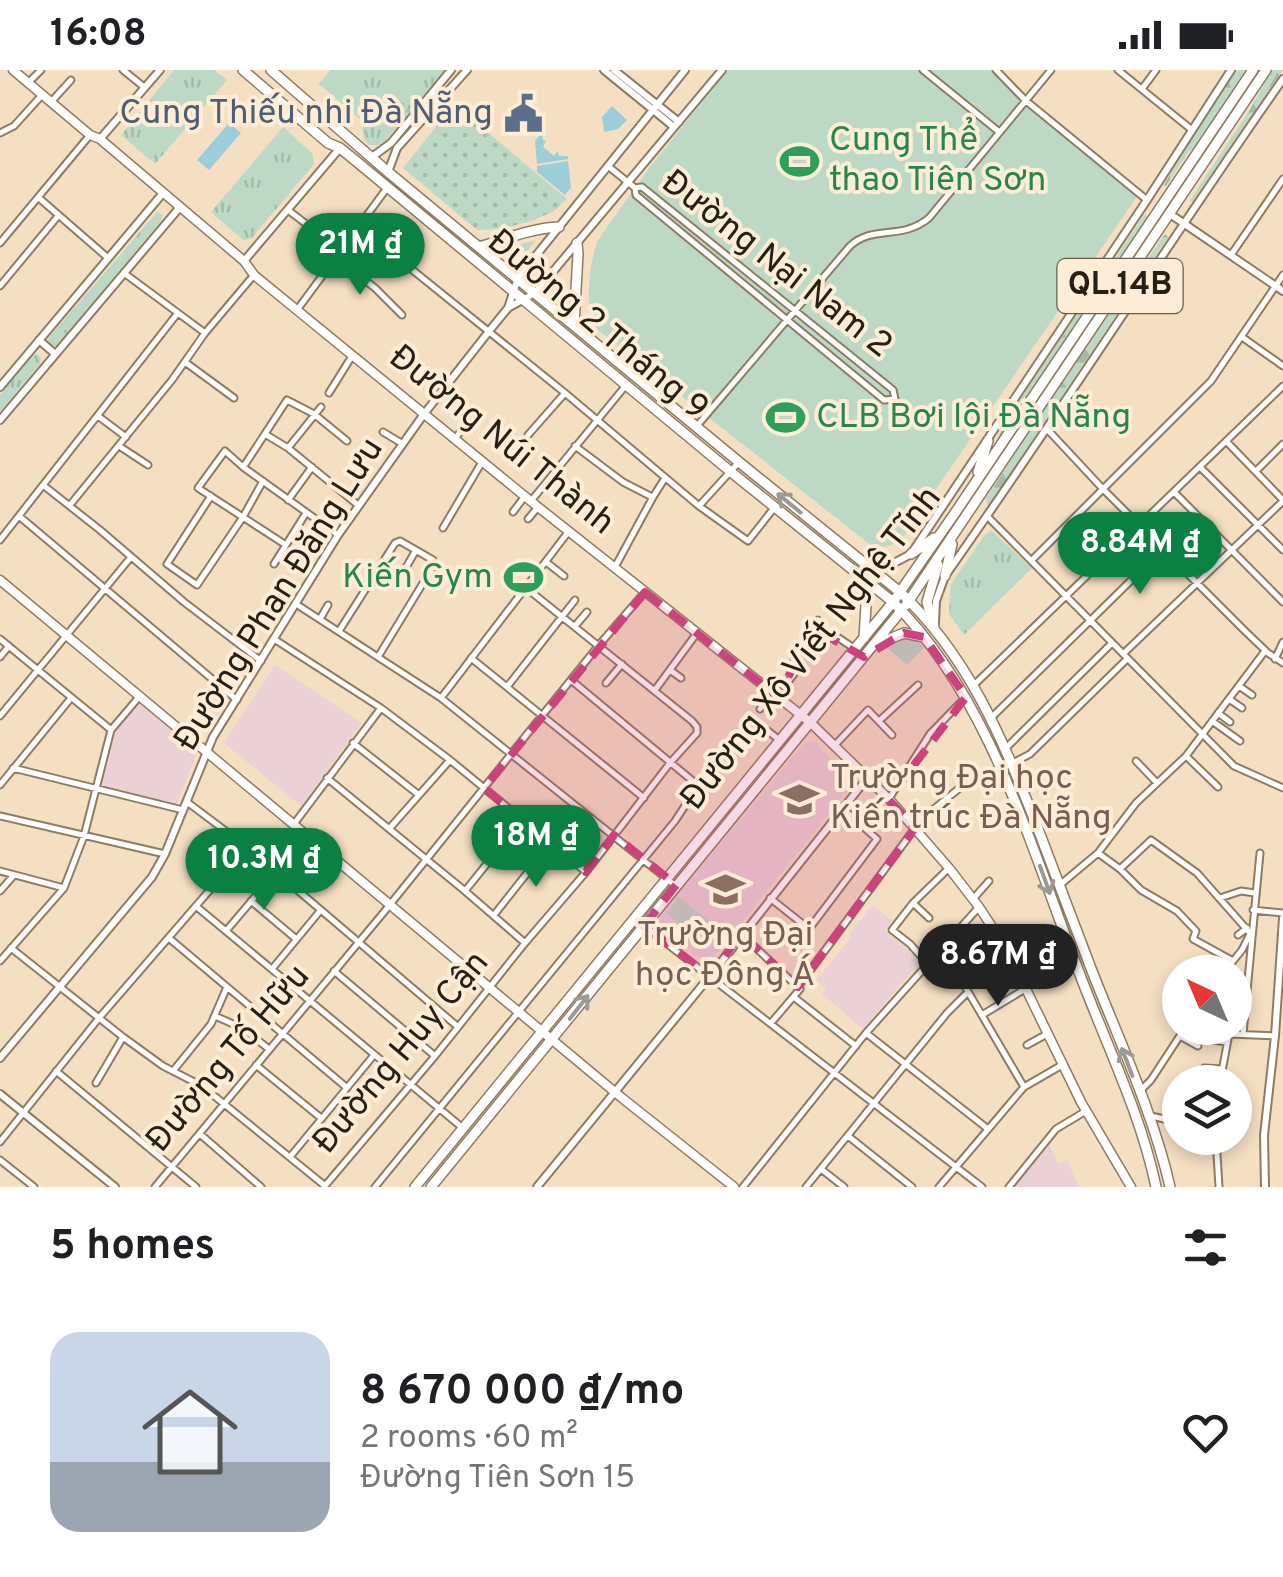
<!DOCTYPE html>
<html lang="en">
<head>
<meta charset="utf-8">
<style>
	:root { --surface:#fff; --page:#f2f2f2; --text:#202124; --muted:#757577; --accent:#0b8043 }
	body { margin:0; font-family:Overpass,sans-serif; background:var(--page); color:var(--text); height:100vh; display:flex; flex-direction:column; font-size:38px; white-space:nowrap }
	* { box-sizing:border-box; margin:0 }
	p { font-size:32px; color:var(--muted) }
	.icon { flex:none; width:55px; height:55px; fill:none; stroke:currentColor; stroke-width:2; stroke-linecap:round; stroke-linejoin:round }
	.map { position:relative; height:1117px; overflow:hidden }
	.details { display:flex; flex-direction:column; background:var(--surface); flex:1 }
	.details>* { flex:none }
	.needle { width:65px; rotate:316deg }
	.tools { position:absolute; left:1162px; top:885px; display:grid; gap:20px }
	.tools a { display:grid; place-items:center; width:90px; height:90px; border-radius:50%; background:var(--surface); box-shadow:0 5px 15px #0003; font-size:50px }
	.price { position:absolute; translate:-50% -85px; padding:0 22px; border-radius:35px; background:var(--accent); color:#fff; font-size:32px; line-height:65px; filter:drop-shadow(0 2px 5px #0008) }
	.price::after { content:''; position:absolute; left:50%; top:60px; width:30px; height:22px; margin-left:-15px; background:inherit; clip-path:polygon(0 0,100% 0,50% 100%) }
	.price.on { background:#222; color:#fff }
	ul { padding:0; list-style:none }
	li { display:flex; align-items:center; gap:30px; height:250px; padding:0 50px }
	li span { display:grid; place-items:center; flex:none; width:280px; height:200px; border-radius:30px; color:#555 }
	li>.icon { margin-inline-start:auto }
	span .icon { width:120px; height:120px; fill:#fffc; stroke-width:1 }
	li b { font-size:42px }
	h2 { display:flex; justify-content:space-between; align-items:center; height:120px; padding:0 50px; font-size:42px }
	.status { display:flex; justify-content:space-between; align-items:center; height:70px; padding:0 50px; background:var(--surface); direction:ltr }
	.status svg { height:28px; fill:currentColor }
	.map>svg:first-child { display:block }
	.education { fill:#ebd1d6 }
	.grass { fill:url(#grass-tufts) }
	.forest { fill:url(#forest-firs) }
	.park { fill:url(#park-dots) }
	.garden { fill:#bdd9c6 }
	.water { fill:#9bceda }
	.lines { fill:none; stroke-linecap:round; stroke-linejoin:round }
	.minor-casing { stroke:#8e7c62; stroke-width:9 }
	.tertiary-casing { stroke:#8e7c62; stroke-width:10 }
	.secondary-casing { stroke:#8e7c62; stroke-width:11 }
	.primary-casing { stroke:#8e7c62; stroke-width:12 }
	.trunk-casing { stroke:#8e7c62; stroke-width:12 }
	.minor { stroke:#fff; stroke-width:5 }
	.tertiary { stroke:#fff; stroke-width:6 }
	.secondary { stroke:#fff; stroke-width:8 }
	.primary { stroke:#fff; stroke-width:9 }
	.trunk { stroke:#fff; stroke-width:9 }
	.oneway { stroke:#9d9a95 }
	.marked { fill:#cc427a; fill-opacity:0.2; stroke:#cc427a; stroke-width:8; stroke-dasharray:20 12; stroke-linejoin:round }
	.labels { text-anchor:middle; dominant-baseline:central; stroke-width:8; stroke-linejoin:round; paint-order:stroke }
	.shield { fill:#feedd6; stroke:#675d4e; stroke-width:2.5 }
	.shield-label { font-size:32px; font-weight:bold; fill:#261f14 }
	.service-label { font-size:35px; fill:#4e5e75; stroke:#feedd6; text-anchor:end }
	.leisure-label { font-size:35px; fill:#27864d; stroke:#feedd6; text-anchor:start }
	.street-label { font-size:35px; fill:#261f14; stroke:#feedd6 }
	.education-label { font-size:35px; fill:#785e54; stroke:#feedd6; text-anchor:start }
</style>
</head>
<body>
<div class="status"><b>16:08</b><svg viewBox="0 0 49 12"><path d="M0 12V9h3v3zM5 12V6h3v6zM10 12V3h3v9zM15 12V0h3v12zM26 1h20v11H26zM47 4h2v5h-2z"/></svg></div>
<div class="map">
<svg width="1283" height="1117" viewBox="0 0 1283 1117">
	<defs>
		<pattern id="grass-tufts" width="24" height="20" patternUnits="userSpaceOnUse" patternTransform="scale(2.5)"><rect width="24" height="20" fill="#bdd9c6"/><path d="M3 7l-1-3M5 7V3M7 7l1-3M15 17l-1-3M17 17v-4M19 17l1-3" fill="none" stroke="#a2baa9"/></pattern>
		<pattern id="forest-firs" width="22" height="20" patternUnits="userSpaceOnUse" patternTransform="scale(2.5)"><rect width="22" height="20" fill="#bdd9c6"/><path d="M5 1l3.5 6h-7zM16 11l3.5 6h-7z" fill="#a2baa9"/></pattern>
		<pattern id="park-dots" width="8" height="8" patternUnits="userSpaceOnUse" patternTransform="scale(2.5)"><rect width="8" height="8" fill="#bdd9c6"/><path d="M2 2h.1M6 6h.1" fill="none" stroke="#a2baa9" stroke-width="1.8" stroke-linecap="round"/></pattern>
	</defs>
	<rect width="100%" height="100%" fill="#f4dfc3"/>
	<path class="education" d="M275,595L362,653L301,736L224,673Z
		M137,634L143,635L198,680L176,736L102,716L116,660Z
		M810,671H814L853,714L708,894L654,854L802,675Z
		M873,835L892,851L884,860L921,891L863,959L822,924L826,919L816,910L851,868L849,864Z
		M1049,1073L1058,1094L1067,1090L1079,1117H1013Z"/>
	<path class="grass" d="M174,0H215L227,10L155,94L121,65Z
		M330,0H445L385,71L378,75H369L364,69L361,50L319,14Z
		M283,57L313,84L314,94L252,168L243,170L211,142Z
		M362,88L509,209L507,211L360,89Z
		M157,142L163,145L161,151L56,276H50L47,271L51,265Z
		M536,170L518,193L513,194L498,181Z
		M37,284L41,288L40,294L0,341V325L31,288Z
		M991,460L1032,498L964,565L949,544L950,521L951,514L984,466Z
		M902,567L917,571L925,577L907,595L887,578L895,570Z"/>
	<path class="forest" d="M1235,0H1247L1197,74L1187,84L1166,116L1164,115L1191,67Z
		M1272,0H1283L1192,132L1190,130L1249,41Z
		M1145,144L1148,147L991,382L1009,346Z
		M1165,164L1168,167L988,438L986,428L1114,232L1134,209Z"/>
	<path class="park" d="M454,34L567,129L554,141L532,151L499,159L477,160L403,98Z"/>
	<path class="garden" d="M728,0H918L922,3L925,0H994L1025,34L1138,125L901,470L889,476L873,477L594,257C585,235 589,192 598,170L649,98Z
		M679,827L709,851L696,867L666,843Z"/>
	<path class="water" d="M612,36L627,50L618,59L604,62L602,47Z
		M229,53L241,63L209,100L197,90Z
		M542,62L543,70L546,71L543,77L554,86L558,81L559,86H568V89L537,94L535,71Z
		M568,91L571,118L565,125L537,102V96Z"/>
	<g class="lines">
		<defs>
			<path id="minor" d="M123,0L144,17
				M923,0L998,61
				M996,0L1025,30L1147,130
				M1118,0L1192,60
				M28,13L41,0
				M1142,19L1156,0
				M51,32L71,10
				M0,63L14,56L42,25
				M608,96L635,118L636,125L884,330L895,329
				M635,118L642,117L893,320L895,329
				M39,128L108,188
				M288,140L340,180
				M358,156L565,323L699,436L748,471L774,438
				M0,173L90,65
				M1231,185L1283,109
				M335,187L375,218L402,245
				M124,203L205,263
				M0,216L58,146
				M297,240L387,118
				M1242,267L1283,296
				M185,292L234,328
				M329,323L352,286
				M98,346L126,367
				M696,357L850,176C874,154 901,171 929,148L1051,0
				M1047,359L1102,418L1246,562L1268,583L1283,593
				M383,362L403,374
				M265,364L288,378L358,435
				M528,365L565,323
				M455,369L465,355
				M1226,371L1283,430
				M119,376L148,395
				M575,376L623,412L652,427
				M288,378L321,337
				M244,396L287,330L314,344L347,371
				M1200,397L1283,480
				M1256,401L1283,374
				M43,415L100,460L184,532L261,591
				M1174,422L1283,532
				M211,426L167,494L197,515L243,447L263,411
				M288,430L312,397
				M531,431L627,314
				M70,435L172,310L205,263L254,205
				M699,436L739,392
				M513,442L525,426
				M19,446L237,630
				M987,446L1234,696L1283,718
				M528,449L538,437
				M443,458L482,392
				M0,470L177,244
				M286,475L198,418L225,381L243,397L338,465
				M1032,490L1211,311L1283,205
				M546,492L564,506
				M274,494L306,443
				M615,497L653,427L665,408
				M404,501L416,480
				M296,534L441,628L676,816
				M320,549L328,535
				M575,556L587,542
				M813,558L839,568L855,579
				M339,561L395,473L400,471L433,490L434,495L378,587
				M0,569L110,659
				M274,569L381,638L450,690L586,802
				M1123,584L1283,431
				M0,587L9,576
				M471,588L644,728
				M1275,589L1283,572
				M670,600L681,608
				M606,613L622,594
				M974,615L1283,316
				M1239,616L1252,625
				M507,617L575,530
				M655,620L697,563
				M777,626L794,604V590L818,550
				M441,628L569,461
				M1229,629L1242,638
				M760,639L772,623
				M1218,643L1230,652
				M0,646L131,487
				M992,647L1163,479
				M879,651L918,615
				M1212,651L1240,671
				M768,661L778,669
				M353,673L419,725
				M835,675L868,640L892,665
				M1006,678L1112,573
				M1186,686L1218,717
				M1136,691L1157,713
				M1011,694L1030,684L1127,589
				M13,698L183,740
				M327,708L465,821L525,873
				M0,715L71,628
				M890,727L930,664L964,629
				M187,732L247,777L457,956
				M0,746L165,784
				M294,754L381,638
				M913,756L967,712L1001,698
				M389,759L450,690
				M1098,783L1120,799L1151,770L1197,803L1250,863
				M1120,799L1141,820L1177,841L1196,861L1193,869L1233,891
				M0,801L64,818
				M1061,814L1098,783L1136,733L1186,686L1265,581
				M0,821L14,805
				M465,821L522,750
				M770,828L809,859L877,769L842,738
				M1220,828L1241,821L1255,823
				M973,829L989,811
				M251,831L295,868
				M913,833L929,848
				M197,837L464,1059
				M1253,840L1283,843
				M494,845L551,773
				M644,856L982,1117
				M226,861L276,802
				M741,864L800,919L771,953
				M1238,865L1247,858
				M170,869L346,1017
				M11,878L123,967L163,996L202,1016L324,1115
				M943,879L1024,1017
				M0,891L64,818L84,766L111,660L139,627
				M928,894L910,874L892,860L913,833L949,798
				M986,894L1008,882
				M272,899L320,841
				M334,901L435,986
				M1224,902L1242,880L1250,864
				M1235,904L1247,914
				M798,917L915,758
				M795,928L856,976
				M1171,940L1180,944
				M982,945L1025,919
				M215,946L242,958L269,979
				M866,963L988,1059
				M1243,964L1260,783
				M1180,966L1198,976
				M1213,970L1226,972
				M1027,975L1047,964
				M256,995L321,1048
				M1204,998L1222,999
				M56,1001L196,1117
				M173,1001L211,954L227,917
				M1220,1012L1229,964L1275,966
				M96,1013L123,967
				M1142,1019L1151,1010L1185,958
				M1151,1046L1169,1050
				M200,1064L261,1117
				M848,1066L912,1117
				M1216,1068L1219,1117
				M0,1072L99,948L247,777
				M290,1087L374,985
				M0,1090L34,1117
				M821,1099L844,1117
				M155,1117L384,842L599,575L645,522
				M324,1117L435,986L525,873L586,802L670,693L697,663V657L692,651L525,517
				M375,1117L675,751L696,719L694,712L571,610
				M743,1117L866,963L979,837
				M806,1117L947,943L968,922
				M939,1117L1024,1017L1062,995
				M1009,1117L1056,1059L1086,1041"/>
			<path id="tertiary" d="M604,0L674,57
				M614,0L679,52
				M100,69L160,0
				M372,87L391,73L451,0
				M388,102L397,78L467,0
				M1170,144L1283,221
				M244,191L340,78
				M508,238L518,208L685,0
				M39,270L54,283
				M0,317L163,123
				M0,350L180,137
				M865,494L894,493L911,484L1147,130L1231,0
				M935,553L936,531L945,506C1061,342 1168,173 1283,9
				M0,988L152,807L165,784L213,667L338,465L424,344L490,260L508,238L535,223L722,0
				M0,1024L115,1117
				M537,1117L710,906L868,707
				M1265,1117L1264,1065L1275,966L1283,848"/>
			<path id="secondary" d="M13,0L90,65L100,69L244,191L254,205L538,437L811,653L889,729L949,798L979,837L1007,880L1081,1032L1131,1117
				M0,510L622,1028L734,1117"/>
			<path id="primary" d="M243,0L328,73L340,78L356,91L731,402L893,532L415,1117
				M271,0L388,102L739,392L900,522
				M479,177C505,169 532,158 559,157
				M574,255L578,184L577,173
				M861,507L866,535L864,568
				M877,574L904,563L924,567
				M431,1117L901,541"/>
			<path id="trunk" d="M978,402L988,371
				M911,484L934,468
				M945,506L952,474
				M900,522C968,586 1001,666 1035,751C1054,801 1073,851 1092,901C1119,970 1154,1045 1170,1117
				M906,535L1266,0
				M934,557L927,532L938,495
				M1156,1117C1141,1045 1108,978 1082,910C1033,784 991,628 893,532L955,443L1253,0"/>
		</defs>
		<use href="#minor" class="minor-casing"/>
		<use href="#tertiary" class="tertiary-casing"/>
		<use href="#secondary" class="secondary-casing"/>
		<use href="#primary" class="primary-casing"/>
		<use href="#trunk" class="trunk-casing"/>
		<use href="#minor" class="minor"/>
		<use href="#tertiary" class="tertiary"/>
		<use href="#secondary" class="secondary"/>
		<use href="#primary" class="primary"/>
		<use href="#trunk" class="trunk"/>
	</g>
	<defs><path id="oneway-shaft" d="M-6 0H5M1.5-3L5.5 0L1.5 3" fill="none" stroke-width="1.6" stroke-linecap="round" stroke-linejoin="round" transform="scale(2.5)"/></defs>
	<g class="oneway">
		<use href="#oneway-shaft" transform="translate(789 433) rotate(-141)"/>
		<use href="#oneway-shaft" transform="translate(1045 810) rotate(70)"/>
		<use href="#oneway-shaft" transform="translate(579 937) rotate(-52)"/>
		<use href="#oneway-shaft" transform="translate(1127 992) rotate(-111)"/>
	</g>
	<path class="marked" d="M645,522L778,627L813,558L864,587L904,563L924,567L966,627L888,729L915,758L798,917L741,864L710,906L644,856L676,815L614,765L586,802L484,718Z"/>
	<defs>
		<symbol id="civic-bare" viewBox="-9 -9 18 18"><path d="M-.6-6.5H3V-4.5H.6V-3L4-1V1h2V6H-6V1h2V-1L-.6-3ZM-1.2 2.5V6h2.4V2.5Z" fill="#5c6f8a" stroke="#feedd6" stroke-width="2.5" paint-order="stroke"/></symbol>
		<symbol id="stadium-bare" viewBox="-9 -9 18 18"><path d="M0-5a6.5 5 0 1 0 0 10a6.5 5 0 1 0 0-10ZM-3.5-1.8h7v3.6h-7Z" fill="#2e9e5b" stroke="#feedd6" stroke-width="2.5" paint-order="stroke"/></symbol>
		<symbol id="university-bare" viewBox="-9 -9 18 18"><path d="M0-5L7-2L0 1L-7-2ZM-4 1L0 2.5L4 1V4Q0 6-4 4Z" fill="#8d6e63" stroke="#feedd6" stroke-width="2.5" paint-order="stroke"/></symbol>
	</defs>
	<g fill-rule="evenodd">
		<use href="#civic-bare" x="496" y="16" width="55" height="55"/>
		<use href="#stadium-bare" x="772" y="64" width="55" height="55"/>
		<use href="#stadium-bare" x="758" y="320" width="55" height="55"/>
		<use href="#stadium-bare" x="496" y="480" width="55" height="55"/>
		<use href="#university-bare" x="772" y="702" width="55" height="55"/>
		<use href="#university-bare" x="698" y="792" width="55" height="55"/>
	</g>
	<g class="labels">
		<rect class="shield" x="1057.5" y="189" width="125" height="54" rx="8"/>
		<g class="shield-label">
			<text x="1120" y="216">QL.14B</text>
		</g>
		<g class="service-label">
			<text x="493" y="44">Cung Thiếu nhi Đà Nẵng</text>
		</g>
		<g class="leisure-label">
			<text x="829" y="71">Cung Thể<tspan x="829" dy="40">thao Tiên Sơn</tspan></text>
			<text x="816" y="348">CLB Bơi lội Đà Nẵng</text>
			<text x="493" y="508" text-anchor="end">Kiến Gym</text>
		</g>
		<g class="street-label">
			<text transform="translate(776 195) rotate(38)">Đường Nại Nam 2</text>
			<text transform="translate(597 256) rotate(40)">Đường 2 Tháng 9</text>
			<text transform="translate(501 371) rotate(39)">Đường Núi Thành</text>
			<text transform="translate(280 525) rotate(-58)">Đường Phan Đăng Lưu</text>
			<text transform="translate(812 579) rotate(-52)">Đường Xô Viết Nghệ Tĩnh</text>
			<text transform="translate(402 983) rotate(-50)">Đường Huy Cận</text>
			<text transform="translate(229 989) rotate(-50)">Đường Tố Hữu</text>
		</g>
		<g class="education-label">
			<text x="830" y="709">Trường Đại học<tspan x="830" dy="40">Kiến trúc Đà Nẵng</tspan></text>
			<text x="725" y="866" text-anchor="middle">Trường Đại<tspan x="725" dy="40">học Đông Á</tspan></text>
		</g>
	</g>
</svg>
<div class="tools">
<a><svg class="needle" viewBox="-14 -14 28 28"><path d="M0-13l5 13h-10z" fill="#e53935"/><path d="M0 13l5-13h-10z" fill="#757577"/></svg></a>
<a><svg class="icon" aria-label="layers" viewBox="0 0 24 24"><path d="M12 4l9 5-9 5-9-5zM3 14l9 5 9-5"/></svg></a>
</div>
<b class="price" style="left:360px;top:228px">21M ₫</b>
<b class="price" style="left:1140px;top:527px">8.84M ₫</b>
<b class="price" style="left:536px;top:820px">18M ₫</b>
<b class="price" style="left:264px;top:843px">10.3M ₫</b>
<b class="price on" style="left:998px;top:939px">8.67M ₫</b>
</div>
<section class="details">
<h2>5 homes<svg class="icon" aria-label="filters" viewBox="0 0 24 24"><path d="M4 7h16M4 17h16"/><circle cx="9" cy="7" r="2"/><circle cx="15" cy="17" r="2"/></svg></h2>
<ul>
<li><span style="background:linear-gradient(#c9d6e8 65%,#9aa5b1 0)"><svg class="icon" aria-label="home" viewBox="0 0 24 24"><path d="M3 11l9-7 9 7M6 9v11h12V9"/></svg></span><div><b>8 670 000 ₫/mo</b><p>2 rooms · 60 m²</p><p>Đường Tiên Sơn 15</p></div><svg class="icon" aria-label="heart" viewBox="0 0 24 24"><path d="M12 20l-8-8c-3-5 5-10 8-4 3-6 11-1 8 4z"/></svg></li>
</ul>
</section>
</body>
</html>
